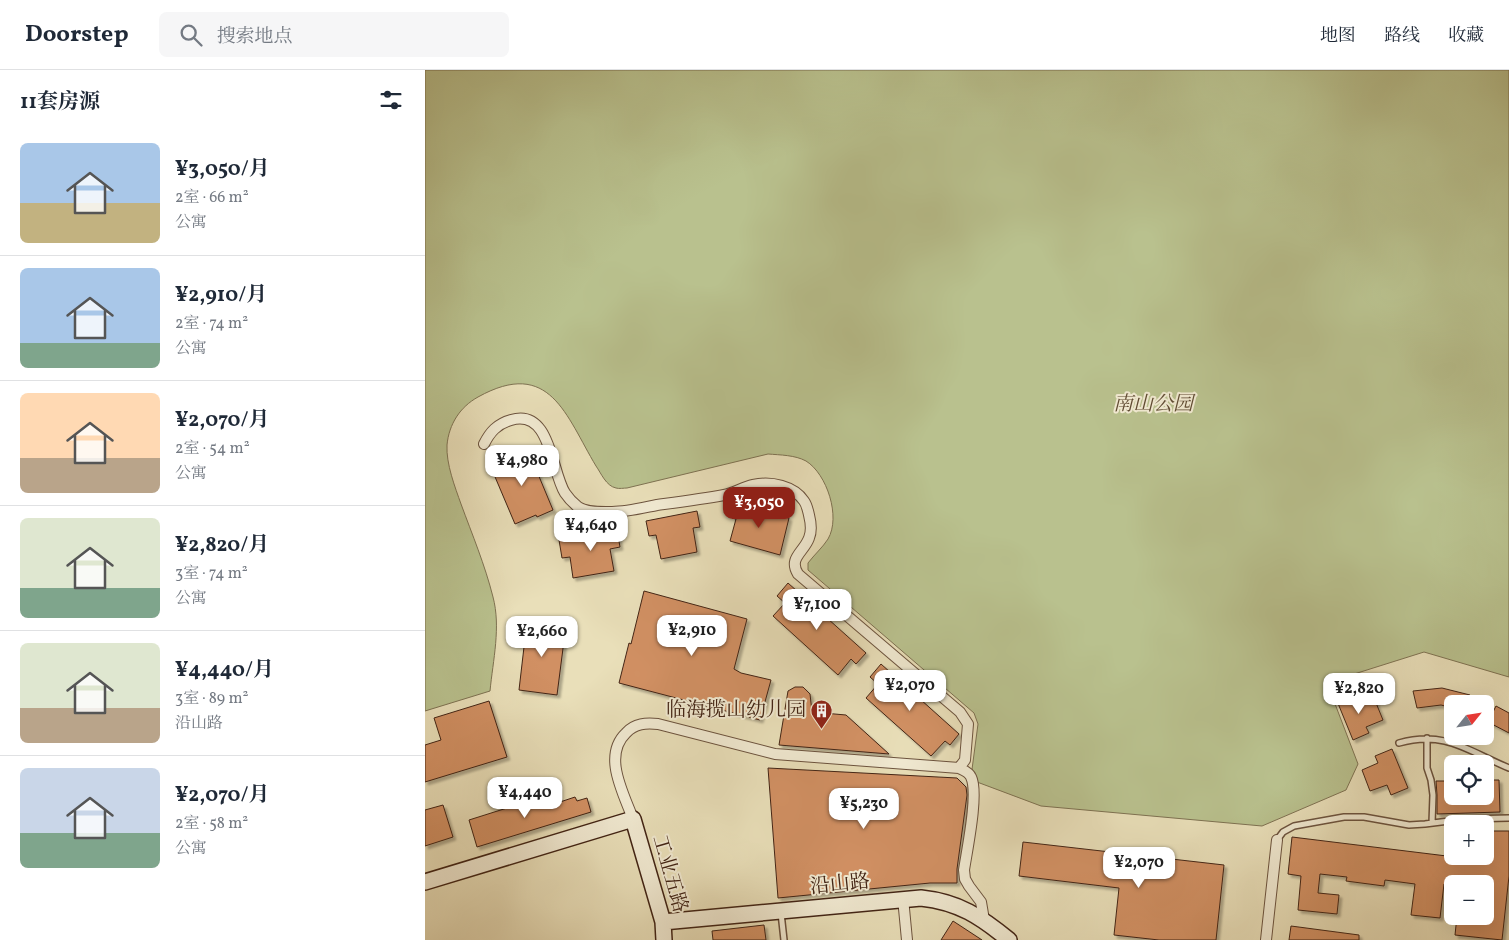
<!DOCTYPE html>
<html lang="zh">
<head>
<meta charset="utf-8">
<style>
	:root { --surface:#fff; --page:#f6f6f7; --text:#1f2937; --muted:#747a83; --line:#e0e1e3; --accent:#8f2418 }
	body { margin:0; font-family:Vollkorn,"Noto Serif SC",serif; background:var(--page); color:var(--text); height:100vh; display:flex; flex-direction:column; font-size:19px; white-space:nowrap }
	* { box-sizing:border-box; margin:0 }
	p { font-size:16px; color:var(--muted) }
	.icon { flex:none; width:28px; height:28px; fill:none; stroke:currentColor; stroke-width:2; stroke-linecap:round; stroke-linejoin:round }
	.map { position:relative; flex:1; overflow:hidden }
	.panel { display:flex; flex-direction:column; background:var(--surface); width:425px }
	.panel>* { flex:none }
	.needle { width:32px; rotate:60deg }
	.buttons { position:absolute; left:1019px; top:625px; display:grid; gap:10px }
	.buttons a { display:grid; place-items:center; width:50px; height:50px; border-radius:8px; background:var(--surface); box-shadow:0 5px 20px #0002; font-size:25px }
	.price { position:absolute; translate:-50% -42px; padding:0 11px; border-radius:10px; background:#fff; color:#222; font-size:16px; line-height:32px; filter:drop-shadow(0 1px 2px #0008) }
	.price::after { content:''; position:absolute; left:50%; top:30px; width:15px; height:11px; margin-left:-8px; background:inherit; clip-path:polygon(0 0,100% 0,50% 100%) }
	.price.active { background:var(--accent); color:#fff }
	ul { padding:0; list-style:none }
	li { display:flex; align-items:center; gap:15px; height:125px; padding:0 20px }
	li+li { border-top:1px solid var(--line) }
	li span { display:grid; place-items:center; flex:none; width:140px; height:100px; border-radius:8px; color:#555 }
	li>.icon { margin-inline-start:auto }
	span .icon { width:60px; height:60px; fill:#fffc; stroke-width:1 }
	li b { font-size:21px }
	h2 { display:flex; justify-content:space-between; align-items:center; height:60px; padding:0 20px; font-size:21px }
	header { display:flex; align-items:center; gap:30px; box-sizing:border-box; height:70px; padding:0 25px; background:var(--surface); border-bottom:1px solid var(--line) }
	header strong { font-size:24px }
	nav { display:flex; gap:28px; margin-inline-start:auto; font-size:18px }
	.search { width:350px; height:45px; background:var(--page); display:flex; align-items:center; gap:12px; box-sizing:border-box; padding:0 18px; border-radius:8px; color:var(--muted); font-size:19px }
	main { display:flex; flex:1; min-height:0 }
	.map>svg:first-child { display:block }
	.green { fill:#b9c18e; stroke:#7e7252 }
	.building { fill:#d19063; stroke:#422415; filter:url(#shadow) }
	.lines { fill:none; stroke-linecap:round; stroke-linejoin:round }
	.lane-casing { stroke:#6c533e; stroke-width:8 }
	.street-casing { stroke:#6c533e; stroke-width:12 }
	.secondary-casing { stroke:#422415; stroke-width:18 }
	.lane { stroke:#f1ead2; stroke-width:5 }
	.street { stroke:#f1ead2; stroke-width:10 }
	.secondary { stroke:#f1ead2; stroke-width:15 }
	.labels { text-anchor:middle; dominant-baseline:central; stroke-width:4; stroke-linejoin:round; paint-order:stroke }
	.park-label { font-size:20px; font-style:italic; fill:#604b33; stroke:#f1ead2 }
	.poi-label { font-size:20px; fill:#422415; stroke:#f1ead2; text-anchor:end }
	.street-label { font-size:20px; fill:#422415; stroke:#f1ead2 }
</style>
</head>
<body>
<header>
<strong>Doorstep</strong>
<div class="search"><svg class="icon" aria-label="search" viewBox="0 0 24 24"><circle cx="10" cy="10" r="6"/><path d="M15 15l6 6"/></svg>搜索地点</div>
<nav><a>地图</a><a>路线</a><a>收藏</a></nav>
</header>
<main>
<section class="panel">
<h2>11套房源<svg class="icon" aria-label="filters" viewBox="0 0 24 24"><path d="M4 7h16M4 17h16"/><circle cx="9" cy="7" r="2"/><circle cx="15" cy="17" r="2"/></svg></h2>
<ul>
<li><span style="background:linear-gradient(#a9c7e8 60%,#c2b280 0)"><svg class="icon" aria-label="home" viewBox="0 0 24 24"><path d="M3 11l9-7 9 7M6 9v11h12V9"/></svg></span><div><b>¥3,050/月</b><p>2室 · 66 m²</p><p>公寓</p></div></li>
<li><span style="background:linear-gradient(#a9c7e8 75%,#7fa58c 0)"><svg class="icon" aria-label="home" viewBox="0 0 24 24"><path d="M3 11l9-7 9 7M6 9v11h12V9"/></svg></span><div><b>¥2,910/月</b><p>2室 · 74 m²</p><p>公寓</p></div></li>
<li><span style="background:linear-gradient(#ffd9b3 65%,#b9a48a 0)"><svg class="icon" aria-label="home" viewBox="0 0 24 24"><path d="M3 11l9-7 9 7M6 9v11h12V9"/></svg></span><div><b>¥2,070/月</b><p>2室 · 54 m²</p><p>公寓</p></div></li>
<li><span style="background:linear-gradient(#dfe7d0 70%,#7fa58c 0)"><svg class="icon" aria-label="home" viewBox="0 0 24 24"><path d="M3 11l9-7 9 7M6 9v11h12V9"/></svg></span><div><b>¥2,820/月</b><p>3室 · 74 m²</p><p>公寓</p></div></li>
<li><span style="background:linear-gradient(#dfe7d0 65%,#b9a48a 0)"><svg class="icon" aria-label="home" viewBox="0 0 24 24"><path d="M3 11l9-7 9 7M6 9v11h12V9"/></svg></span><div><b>¥4,440/月</b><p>3室 · 89 m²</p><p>沿山路</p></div></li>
<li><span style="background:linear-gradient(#c9d6e8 65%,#7fa58c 0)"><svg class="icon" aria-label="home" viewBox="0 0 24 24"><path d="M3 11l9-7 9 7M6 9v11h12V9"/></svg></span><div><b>¥2,070/月</b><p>2室 · 58 m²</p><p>公寓</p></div></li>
</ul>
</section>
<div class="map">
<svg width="1084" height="870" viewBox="0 0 1084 870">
	<defs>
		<filter id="shadow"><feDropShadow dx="3" dy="3" stdDeviation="1" flood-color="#0004"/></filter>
	</defs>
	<rect width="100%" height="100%" fill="#e9dfb9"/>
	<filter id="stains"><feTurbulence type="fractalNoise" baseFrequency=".004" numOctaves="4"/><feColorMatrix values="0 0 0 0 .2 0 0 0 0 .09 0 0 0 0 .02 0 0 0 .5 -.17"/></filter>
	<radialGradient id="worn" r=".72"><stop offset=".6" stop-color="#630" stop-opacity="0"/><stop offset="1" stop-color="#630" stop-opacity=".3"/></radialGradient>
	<path class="green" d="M0,0H1084V607L999,582L926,605L907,626L933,694L921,720L837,756L616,736L544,709L546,707L553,654L549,643L383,500V493C389,485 398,477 403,469C416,447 402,404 381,391C370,385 355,385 343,384L202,418C199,418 194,419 191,418C181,416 176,403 171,396C141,346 125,287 53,327C35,337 24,354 22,375C21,394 30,417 36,434C47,464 60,495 68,527C76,557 68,590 65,621L0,641Z"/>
	<path class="building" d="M103,380L128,440L112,447L111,445L90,454L65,395Z
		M311,433L364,448L355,485L305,471L311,449L307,448Z
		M272,441L275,457L268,458L272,482L236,489L231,465L224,466L221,451Z
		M179,457L180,462L192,460L195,477L185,479L189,501L148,508L145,487L137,488L134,470L158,466L157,461Z
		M363,513L441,583L431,594L426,589L413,605L348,546L360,533L352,526Z
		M219,521L322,549L309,599L316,603L346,610L335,650L194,613L204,573L206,574Z
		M102,551L141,555L132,625L94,620Z
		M456,594L534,664L525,675L520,671L506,686L441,628L453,614L445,607Z
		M370,617H378L385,624L387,642L421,645L464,684L354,675L363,621Z
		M1017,618L1045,625L1042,634H1028V638L1016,635L992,638L988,621Z
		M928,624L932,634L949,628L958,650L941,657L944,663L928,670L912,631Z
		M64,631L82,687L0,712V675L16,670L9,648Z
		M1071,636L1084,643V663L1063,652Z
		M967,679L983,718L966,725L962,715L945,721L937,700L953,693L950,686Z
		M343,698L532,708L541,717L542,725L532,799V813H505L353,828Z
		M1060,710H1074L1075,742L1012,744V725L1011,711H1028V726H1060Z
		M150,727L152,731L162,728L166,742L52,777L44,750L101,732L102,735L120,729L121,732L133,728L135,732Z
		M18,735L28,767L0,776V740Z
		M1060,761H1084V806L1077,870L1030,865L1032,846H1060V814H1019L1015,848L986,845L990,814L960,810L959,816L921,811L922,807L895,804L893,823L914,825L912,844L873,840L876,806L863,804L867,767L1038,788V786H1060Z
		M598,772L799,795L791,870H734L689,865L694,818L594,806Z
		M528,851L557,870H516Z
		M339,855L341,870H288L287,861Z
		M866,856L934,865V870H864Z"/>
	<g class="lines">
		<defs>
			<path id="lane" d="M1002,668V698L1006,710L1008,725L1007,753
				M974,673C1020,660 1043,681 1084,698
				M852,770L858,762L869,756L919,747H939L984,755L1000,754L1040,749L1084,748
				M356,843L359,870"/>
			<path id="street" d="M59,374C65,362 72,354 86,350C126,338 126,401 140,423C144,429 148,433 153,437C162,443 176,442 187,442C201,442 217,438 232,435C254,432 277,429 299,425C309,423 318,417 328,415C346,411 369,416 379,431C382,435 383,441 384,445C386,453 387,461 384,468C379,482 363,488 373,504L535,642L543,654L540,690L534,698L350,684L233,654C221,653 210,653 201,663C177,686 199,724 208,749
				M534,698C538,700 544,702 546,707C554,723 542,780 539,800L540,809L544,816L556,832L559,850
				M478,828L482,870
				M841,870L852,770"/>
			<path id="secondary" d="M0,812L208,749L238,852L239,870
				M238,852L496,828C534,832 556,847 584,870"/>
		</defs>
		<use href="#lane" class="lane-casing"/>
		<use href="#street" class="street-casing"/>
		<use href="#secondary" class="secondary-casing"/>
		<use href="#lane" class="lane"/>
		<use href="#street" class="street"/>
		<use href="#secondary" class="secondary"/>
	</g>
	<defs>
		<symbol id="building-pin" viewBox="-11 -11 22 30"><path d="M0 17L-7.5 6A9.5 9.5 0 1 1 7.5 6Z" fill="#8f2418" stroke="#f1ead2"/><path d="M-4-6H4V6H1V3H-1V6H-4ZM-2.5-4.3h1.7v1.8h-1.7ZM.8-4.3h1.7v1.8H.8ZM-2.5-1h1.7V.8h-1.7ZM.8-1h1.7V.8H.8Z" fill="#fff"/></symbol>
	</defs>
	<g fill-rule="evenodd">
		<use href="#building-pin" x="384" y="628" width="25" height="34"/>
	</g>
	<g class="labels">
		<g class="park-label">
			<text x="728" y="335">南山公园</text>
		</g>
		<g class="poi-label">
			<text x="381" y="641">临海揽山幼儿园</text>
		</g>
		<g class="street-label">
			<text transform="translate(244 804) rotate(74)">工业五路</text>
			<text transform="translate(415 815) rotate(-6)">沿山路</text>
		</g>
	</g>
	<rect width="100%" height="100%" filter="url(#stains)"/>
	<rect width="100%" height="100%" fill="url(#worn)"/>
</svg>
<div class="buttons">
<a><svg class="needle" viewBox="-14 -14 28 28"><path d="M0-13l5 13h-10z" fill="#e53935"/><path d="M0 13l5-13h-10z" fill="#747a83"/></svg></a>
<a><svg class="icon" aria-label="locate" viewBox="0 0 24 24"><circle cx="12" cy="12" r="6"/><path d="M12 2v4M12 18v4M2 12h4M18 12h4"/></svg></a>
<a>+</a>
<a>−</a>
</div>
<b class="price" style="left:97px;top:417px">¥4,980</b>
<b class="price active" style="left:334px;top:459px">¥3,050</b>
<b class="price" style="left:166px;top:482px">¥4,640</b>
<b class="price" style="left:392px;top:561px">¥7,100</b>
<b class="price" style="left:267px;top:587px">¥2,910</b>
<b class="price" style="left:117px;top:588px">¥2,660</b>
<b class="price" style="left:485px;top:642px">¥2,070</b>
<b class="price" style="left:934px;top:645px">¥2,820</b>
<b class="price" style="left:100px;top:749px">¥4,440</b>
<b class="price" style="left:439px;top:760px">¥5,230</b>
<b class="price" style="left:714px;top:819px">¥2,070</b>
</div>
</main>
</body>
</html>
